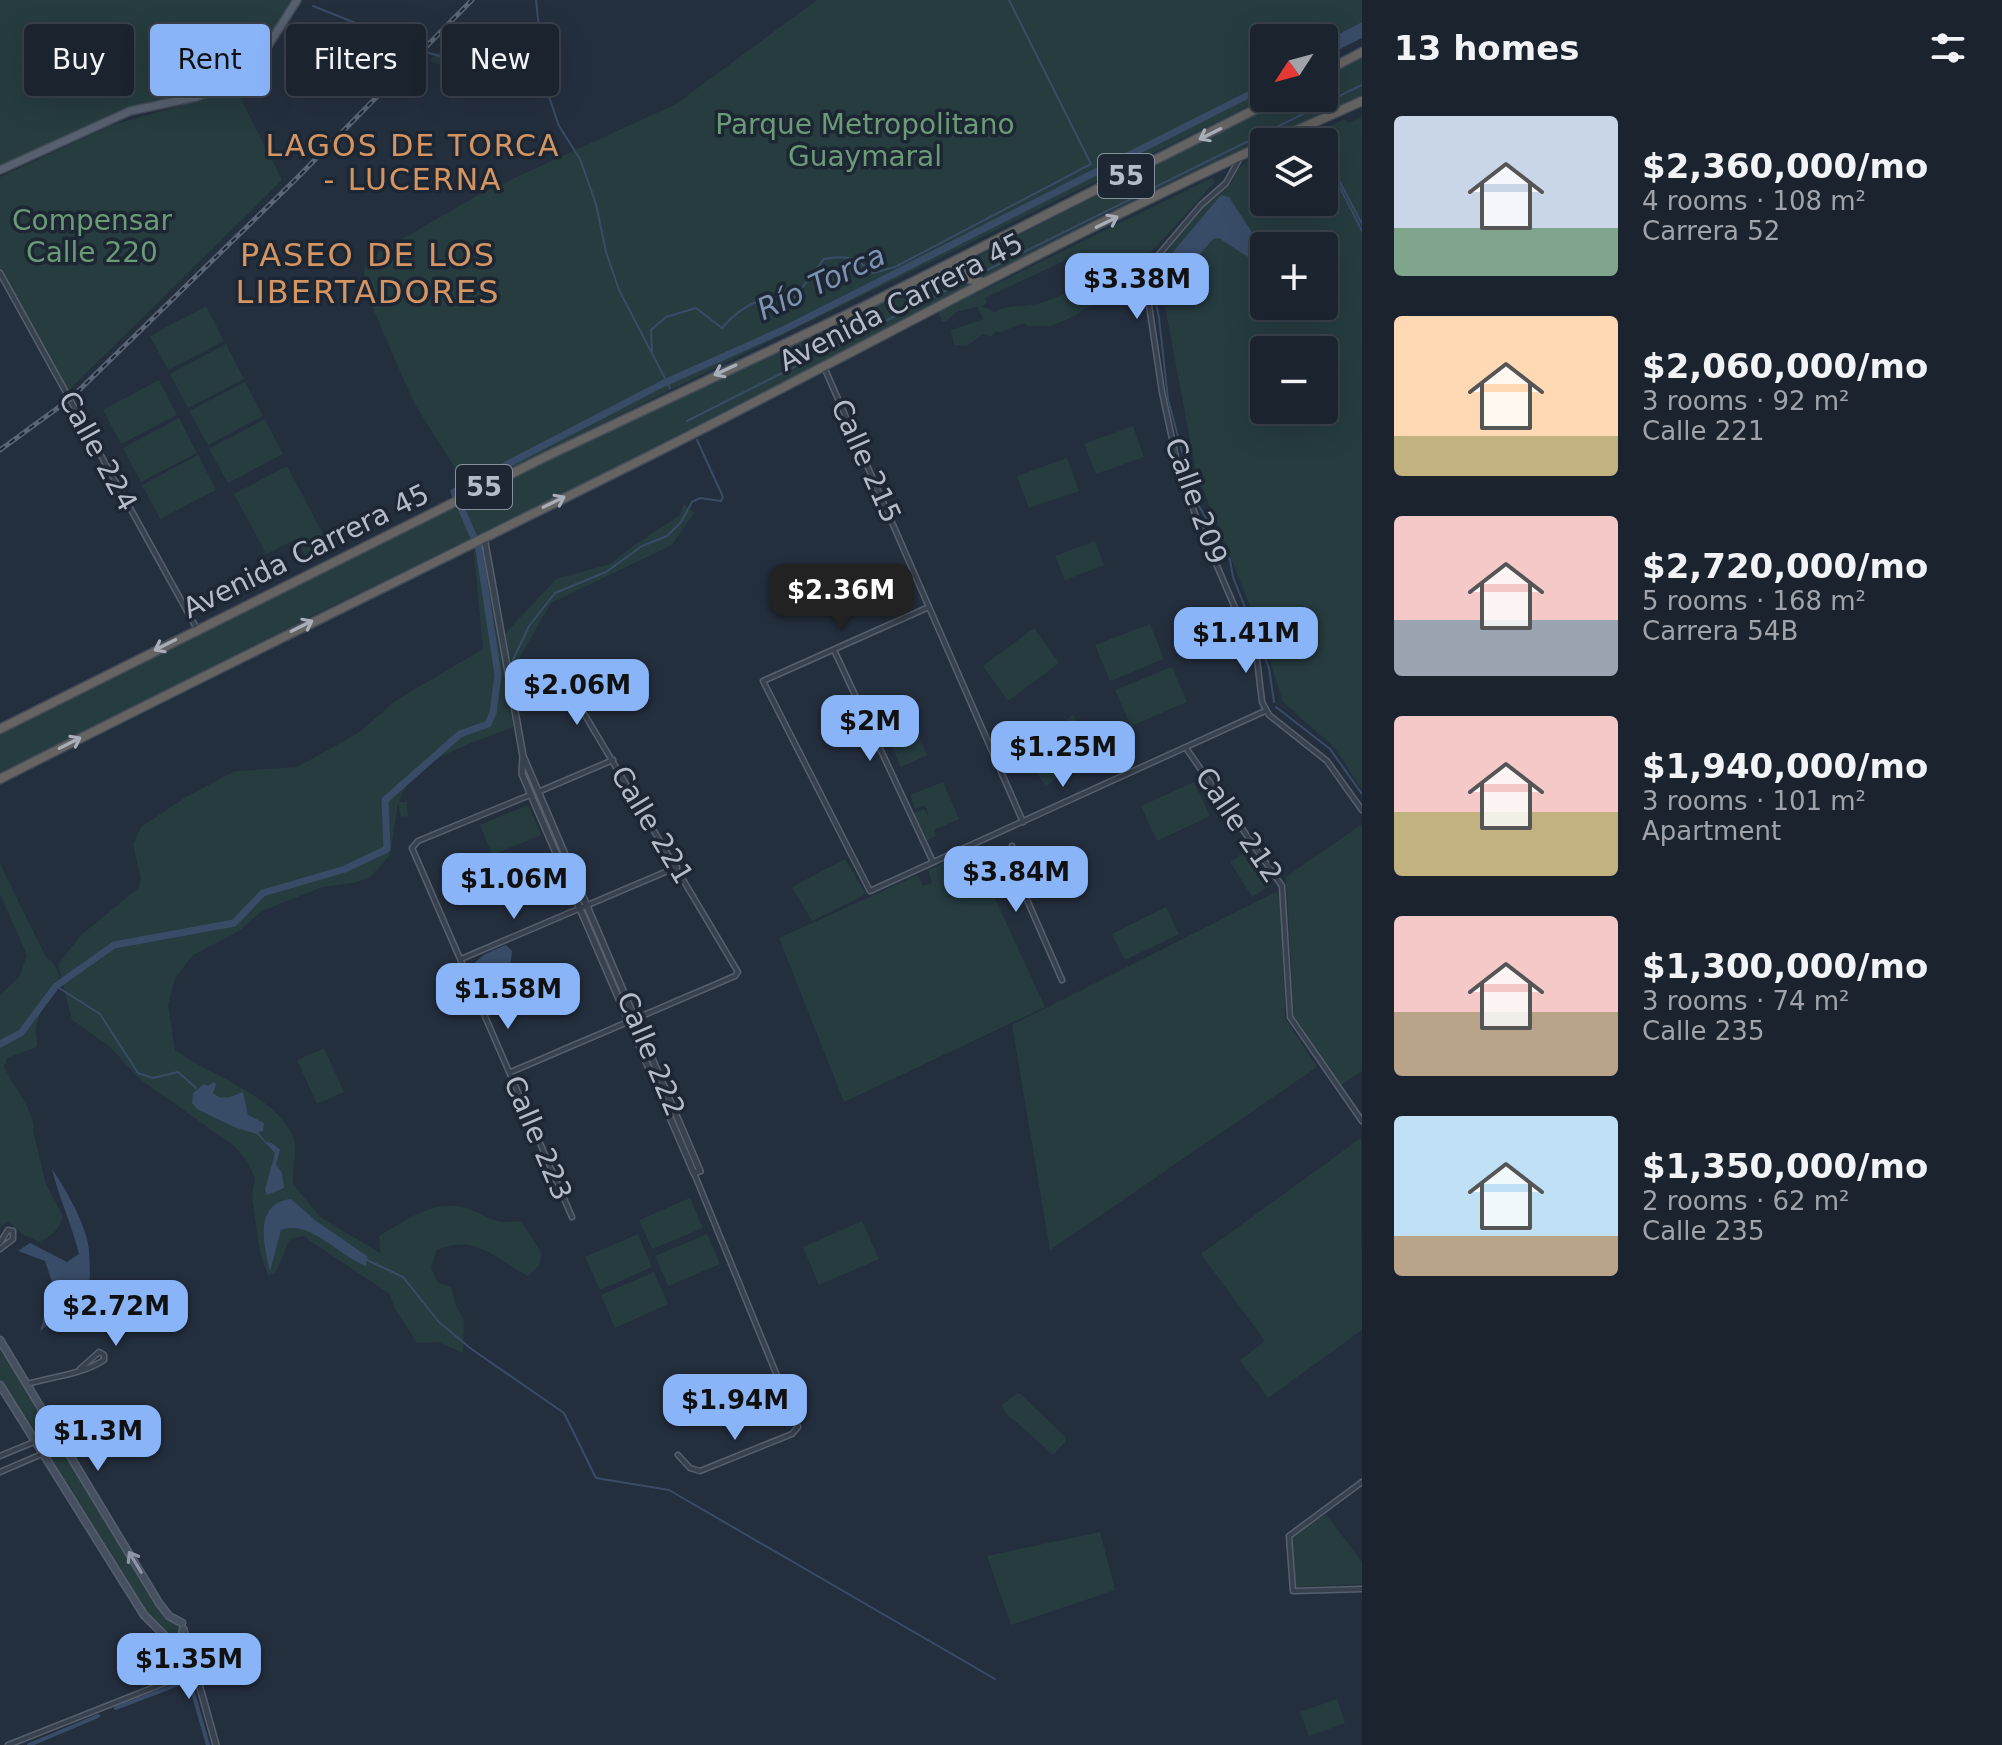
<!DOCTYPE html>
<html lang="en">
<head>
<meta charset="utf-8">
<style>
	:root { --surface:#1b232e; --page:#282f3a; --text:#f1f3f6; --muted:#a0a4aa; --line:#39404a; --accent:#8ab4f8 }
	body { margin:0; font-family:"DejaVu Sans",sans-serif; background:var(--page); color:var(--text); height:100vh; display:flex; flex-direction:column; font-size:30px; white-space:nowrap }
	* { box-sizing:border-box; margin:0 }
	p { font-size:26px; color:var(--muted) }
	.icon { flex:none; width:44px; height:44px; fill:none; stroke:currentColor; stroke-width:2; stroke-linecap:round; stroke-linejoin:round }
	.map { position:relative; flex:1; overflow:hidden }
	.drawer { display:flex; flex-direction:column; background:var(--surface); width:640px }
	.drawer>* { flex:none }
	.banner { position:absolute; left:24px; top:24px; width:760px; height:72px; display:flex; gap:16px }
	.needle { width:52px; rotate:234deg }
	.buttons { position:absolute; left:1250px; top:24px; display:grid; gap:16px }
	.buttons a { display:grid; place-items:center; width:88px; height:88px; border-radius:8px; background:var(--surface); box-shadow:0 8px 32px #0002,0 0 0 2px var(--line); font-size:40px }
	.price { position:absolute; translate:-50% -68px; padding:0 18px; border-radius:16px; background:var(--accent); color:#111; font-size:26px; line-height:52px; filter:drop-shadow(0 2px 4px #0008) }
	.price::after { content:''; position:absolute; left:50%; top:48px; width:24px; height:18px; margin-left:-12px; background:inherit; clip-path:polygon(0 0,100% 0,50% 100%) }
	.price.active { background:#222; color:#fff }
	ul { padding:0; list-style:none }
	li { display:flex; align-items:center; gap:24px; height:200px; padding:0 32px }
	li span { display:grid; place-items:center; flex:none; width:224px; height:160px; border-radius:8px; color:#555 }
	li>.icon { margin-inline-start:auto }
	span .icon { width:96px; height:96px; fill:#fffc; stroke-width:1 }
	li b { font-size:34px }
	h2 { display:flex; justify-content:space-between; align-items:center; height:96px; padding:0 32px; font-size:34px }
	.chip { padding:0 28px; border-radius:8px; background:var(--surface); box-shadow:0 8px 32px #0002,0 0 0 2px var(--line); font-size:28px; line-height:72px }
	.chip.active { background:var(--accent); color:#111 }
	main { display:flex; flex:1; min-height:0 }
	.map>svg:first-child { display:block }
	.green { fill:#263c3f; fill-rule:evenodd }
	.water { fill:#394c67 }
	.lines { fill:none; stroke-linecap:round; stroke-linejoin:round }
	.stream { stroke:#394c67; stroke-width:2 }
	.canal { stroke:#394c67; stroke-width:4 }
	.river { stroke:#394c67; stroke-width:7 }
	.minor-casing { stroke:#565f6c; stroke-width:7 }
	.tertiary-casing { stroke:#565f6c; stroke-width:8 }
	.secondary-casing { stroke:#565f6c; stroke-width:9 }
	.primary-casing { stroke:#414a57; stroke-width:10 }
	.trunk-casing { stroke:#434c59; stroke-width:11 }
	.minor { stroke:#38414e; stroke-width:4 }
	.tertiary { stroke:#38414e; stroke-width:5 }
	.secondary { stroke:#465061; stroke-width:6 }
	.primary { stroke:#56606e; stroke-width:7 }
	.trunk { stroke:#656462; stroke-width:8 }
	.rail-casing { stroke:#5a6575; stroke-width:5 }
	.rail { stroke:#1d2633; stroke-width:2; stroke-dasharray:6; stroke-linecap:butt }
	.oneway { stroke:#a8afba }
	.oneway2 { stroke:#8e96a5 }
	.labels { text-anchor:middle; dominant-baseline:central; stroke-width:7; stroke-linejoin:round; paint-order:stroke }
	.shield { fill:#1d2633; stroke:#878f9c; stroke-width:2 }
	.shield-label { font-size:26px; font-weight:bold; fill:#b4bcc9 }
	.park-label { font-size:28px; fill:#6b9a76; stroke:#1d2633 }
	.street-label { font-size:28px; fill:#b4bcc9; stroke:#1d2633 }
	.neighbourhood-label { font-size:30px; letter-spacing:2px; fill:#d59563; stroke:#1d2633 }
	.water-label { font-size:30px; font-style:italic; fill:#7c92b1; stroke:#1d2633 }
	.quarter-label { font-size:32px; letter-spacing:2px; fill:#d59563; stroke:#1d2633 }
</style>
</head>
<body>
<main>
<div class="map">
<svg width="1362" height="1745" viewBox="0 0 1362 1745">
	<rect width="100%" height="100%" fill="#242f3e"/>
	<path class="green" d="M0,0H292L255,58L238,75L189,96L116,112L0,166Z
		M817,0H1362V22L1324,42V38H1264V96L1237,112L468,489L413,401L362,283L367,259L482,193L676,104Z
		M448,48L464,54L474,49L482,69L494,74L513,69L530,74L509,94H495L489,89L479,94L473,88V80L462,82L457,72L430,61L436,53L443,54Z
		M1362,56V97L1249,148L987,277L970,280L965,265L969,261L1285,98H1324V75Z
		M235,87L282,180L67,392L0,270V177L112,125L218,95Z
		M1362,116V790L1335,748L1283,702L1260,631L1196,472L1157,263L1209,200L1233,182L1237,169L1260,151L1264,158V202H1324V142H1291L1302,137L1306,139L1344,119L1349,123ZM1264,246H1324V306H1264ZM1264,350H1324V410H1264Z
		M1212,178L1215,182L1136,269L1135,280L1070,318L1051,326H1028L1024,323L1001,332L996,331L991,337L983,334L967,346L954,345L951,330L984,319L977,307L958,311L946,321H942L938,312ZM1079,254L1084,281C1069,292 1055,299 1037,304C1023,307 1005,304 994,313L990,309L982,307L987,302L985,298Z
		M962,261L967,282L973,284L648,453L324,610L0,773V733L459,504L737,369L849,318Z
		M206,306L224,341L168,370L150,336Z
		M226,344L244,379L188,408L170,374Z
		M159,380L177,415L121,444L103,410Z
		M245,382L263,416L208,445L189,411Z
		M179,418L197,453L141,482L123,448Z
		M265,419L283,454L228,483L209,449Z
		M1133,426L1144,457L1096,474L1084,444Z
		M198,455L216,490L160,519L142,485Z
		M1067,458L1079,491L1029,508L1017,476Z
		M287,466L329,545L306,557L296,539L266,554L234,494Z
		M684,504L694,513L672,545L551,603L506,681L513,727C475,742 412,759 399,802H407L408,816L401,817L398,803L390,855L370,877L353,883L322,887L262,911L239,931L193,955L175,978L168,1005L175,1050C211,1076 272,1094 292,1134C299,1150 292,1168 293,1184L320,1217L380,1253L379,1236C403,1222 432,1200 461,1207C488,1213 489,1226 521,1221L542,1254L539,1266L528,1276C495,1259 476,1233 437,1250L431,1267L437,1282L451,1287L456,1306L464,1319L463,1353L438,1342L417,1343L395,1309L390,1294L303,1236L290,1239L275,1274L268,1275L260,1252L252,1197L255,1178L247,1161L234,1146L140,1079L109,1046L72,1020L58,965L80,936L138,888L141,880L133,844L141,827L186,797L235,771L297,767L360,732L395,701L483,649L474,551L483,548L500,639L556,579L610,564L633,546L679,516Z
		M1095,541L1104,565L1065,580L1055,556Z
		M1150,624L1164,659L1110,681L1095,645Z
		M1034,628L1059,663L1008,701L983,666Z
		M1172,667L1187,702L1131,726L1115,690Z
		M907,706L927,755L901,767L879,718Z
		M1073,715L1097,749L1046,786L1021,753Z
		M943,782L959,819L934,830L936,836L926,841L912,814L924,809L929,816L925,805L915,809L910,795Z
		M1194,782L1210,816L1157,841L1141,806Z
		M528,805L541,835L492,855L480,825Z
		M1362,824V1071L1341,1085L1294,1016L1286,877Z
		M1251,848L1273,884L1252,897L1230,862Z
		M972,849L1045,1007L844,1102L779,938L918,875L923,886L932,883L928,870L945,862L947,865L956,862L955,857Z
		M845,859L866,894L812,921L792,887Z
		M0,864L46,957C79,983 38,1001 36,1028C35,1035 38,1040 37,1047L7,1058L4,1067C12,1084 37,1114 33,1131L46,1184L63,1216C60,1230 51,1236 39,1242L22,1234L8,1221L0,1227V995L20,976L27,955L0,894Z
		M1276,892L1281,899L1285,1018L1317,1067L1050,1250L1012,1025Z
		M1166,907L1179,934L1125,960L1112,934Z
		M324,1048L344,1092L317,1104L297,1060Z
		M1361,1138L1362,1330L1268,1398L1240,1360L1265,1341L1201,1254Z
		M690,1198L703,1228L652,1249L639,1220Z
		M862,1221L879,1259L819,1285L803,1247Z
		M638,1234L652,1267L600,1290L585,1257Z
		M707,1234L720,1264L668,1286L655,1256Z
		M654,1272L668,1304L615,1328L601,1295Z
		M0,1344L158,1605L179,1624V1636L167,1635L146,1614L0,1379Z
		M1017,1394H1021L1065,1437V1442L1053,1455L1005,1412L1002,1405Z
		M1326,1514L1362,1562V1584L1296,1587L1292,1533Z
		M1100,1532L1115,1590L1011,1625L987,1556Z
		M1337,1699L1345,1723L1309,1736L1300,1712Z"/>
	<path class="water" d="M1362,22V38L1324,57V42Z
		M1221,195L1229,197L1255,237L1254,261L1219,238L1213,239L1182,275L1168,276L1165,266L1168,258Z
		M506,945L512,951L509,976L490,985H481L475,978L472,965L485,954Z
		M214,1082L216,1084L213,1093C223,1102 232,1096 243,1092L248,1115L264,1123L263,1131L258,1132L266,1142L272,1143L280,1150L276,1164L282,1173L284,1188L267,1195L265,1190L275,1153L257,1134L234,1127L197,1109L192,1103L193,1093L204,1084L208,1086Z
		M52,1169C65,1188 81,1216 87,1239C92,1259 88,1283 91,1304L81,1306L72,1324L65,1331L53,1321L40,1331L50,1297L56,1294L45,1261L18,1251L30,1243L67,1262L79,1254C72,1225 59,1198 52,1169Z
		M291,1199L316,1221L367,1256L366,1266C340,1257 310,1219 281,1230L270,1271C264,1246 253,1203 291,1199Z"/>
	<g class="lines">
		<path class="stream" d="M536,0L545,85L559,126L580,159L596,204L606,252L619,290L670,388
			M313,6L418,48
			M429,53L457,61L495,83L525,80L544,84
			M1325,158L1362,231
			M1328,159L1362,224
			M1166,273L1149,269L1159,318L1168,399L1189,478L1199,506L1230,560L1233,577L1269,668L1274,702
			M979,274L1362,85
			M652,351L651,330L666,317L696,308L722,328C743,304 763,295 795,297L824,259C846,255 856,257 873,273L895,267L1091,164L1009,0
			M824,352L959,284
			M687,421L812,358
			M513,660L529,626L555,593L606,572L642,546L667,536L681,522L692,502L700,498L721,501L723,497L697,440
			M1276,707L1330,749L1362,794
			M56,986L100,1014L138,1073L153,1078L178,1072L196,1088
			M365,1259L403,1277L439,1322L470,1348L564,1413L596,1478L669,1490L995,1679"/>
		<path class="canal" d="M116,1708L184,1682L192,1689L208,1745
			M29,1745L98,1716"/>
		<path class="river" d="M0,1044L21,1033L56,986L114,945L234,923L263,893L345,869L387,849L385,800L460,734L488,724L493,713L498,675L479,549L454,492L662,384L783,330L1264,87"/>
		<defs>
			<path id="minor" d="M1240,158L1226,183L1201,205L1144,272L1162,392L1177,462L1196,517L1257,659L1262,702L1269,715L1327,761L1362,810
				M0,273L197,629
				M824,367L1023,822
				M929,607L763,681L870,891L1265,711
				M834,650L933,862
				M510,686L564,680L738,972L735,976L511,1072
				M1186,748L1282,886L1290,1017L1362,1121
				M538,792L613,760
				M530,795L418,841L412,848L572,1217
				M1012,846L1011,863L1062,980
				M461,959L677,867
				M0,1243L8,1230L13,1231V1239L0,1249
				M27,1384C51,1377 83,1374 104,1360V1355L99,1352L80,1369
				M678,1455L690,1468L700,1471L792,1434L798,1427L694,1173
				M0,1456L34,1442
				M0,1472L42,1454
				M1362,1482L1289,1536L1293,1591L1362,1589
				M8,1745L195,1671"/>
			<path id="tertiary" d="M484,537L523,756L700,1171L694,1173L531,795L522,774L523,756
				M184,1630L216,1745"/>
			<path id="secondary" d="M0,1340L159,1603L169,1616L182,1623
				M0,1385L144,1615L165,1636L189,1649
				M172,1640L181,1638L183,1629"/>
			<path id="primary" d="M0,170L130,111L196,97L234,82L266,49L297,0"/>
			<path id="trunk" d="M1324,72L1362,52
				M1271,142L1362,101
				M969,257L962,267L965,278L982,282
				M0,729L547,456L863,307L1278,98
				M0,779C218,668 437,562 655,453C859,351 1057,239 1264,145"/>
		</defs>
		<use href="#minor" class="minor-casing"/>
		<use href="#tertiary" class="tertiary-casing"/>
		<use href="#secondary" class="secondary-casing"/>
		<use href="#primary" class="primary-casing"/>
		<use href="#trunk" class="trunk-casing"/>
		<use href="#minor" class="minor"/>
		<use href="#tertiary" class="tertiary"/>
		<use href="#secondary" class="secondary"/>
		<use href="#primary" class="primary"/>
		<use href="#trunk" class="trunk"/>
		<defs>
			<path id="rail" d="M0,450L70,399L295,180L472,0"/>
		</defs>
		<use href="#rail" class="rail-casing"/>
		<use href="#rail" class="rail"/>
	</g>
	<defs><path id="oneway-shaft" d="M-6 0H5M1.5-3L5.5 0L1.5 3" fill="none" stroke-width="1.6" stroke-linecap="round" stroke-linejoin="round" transform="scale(2)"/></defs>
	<g class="oneway">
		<use href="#oneway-shaft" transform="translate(1210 134) rotate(153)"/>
		<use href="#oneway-shaft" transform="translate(1107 222) rotate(-26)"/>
		<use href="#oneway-shaft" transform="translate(725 370) rotate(155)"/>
		<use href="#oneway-shaft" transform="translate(554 502) rotate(-26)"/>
		<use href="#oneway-shaft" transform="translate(302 626) rotate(-27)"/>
		<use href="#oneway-shaft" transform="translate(165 645) rotate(153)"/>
		<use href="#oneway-shaft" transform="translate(70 743) rotate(-27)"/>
	</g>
	<use class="oneway2" href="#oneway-shaft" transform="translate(135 1562) rotate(-121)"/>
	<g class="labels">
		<g class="shield">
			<rect x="1098" y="154" width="56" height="44" rx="6"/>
			<rect x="456" y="465" width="56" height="44" rx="6"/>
		</g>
		<g class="shield-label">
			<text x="1126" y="176">55</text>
			<text x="484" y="487">55</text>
		</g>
		<g class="park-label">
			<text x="865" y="124">Parque Metropolitano<tspan x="865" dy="32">Guaymaral</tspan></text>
			<text x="92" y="220">Compensar<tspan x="92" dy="32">Calle 220</tspan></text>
		</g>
		<g class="street-label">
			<text transform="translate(901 302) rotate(-27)">Avenida Carrera 45</text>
			<text transform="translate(98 451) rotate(61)">Calle 224</text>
			<text transform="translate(866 461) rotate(66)">Calle 215</text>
			<text transform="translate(1196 501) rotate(70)">Calle 209</text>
			<text transform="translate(306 551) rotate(-26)">Avenida Carrera 45</text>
			<text transform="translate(652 825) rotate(59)">Calle 221</text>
			<text transform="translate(1239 825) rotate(56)">Calle 212</text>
			<text transform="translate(651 1054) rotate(67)">Calle 222</text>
			<text transform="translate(538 1138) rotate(67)">Calle 223</text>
		</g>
		<g class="neighbourhood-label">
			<text x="413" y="145">LAGOS DE TORCA<tspan x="413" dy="34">- LUCERNA</tspan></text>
		</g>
		<g class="water-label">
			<text transform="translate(821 282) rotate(-25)">Río Torca</text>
		</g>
		<g class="quarter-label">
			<text x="368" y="255">PASEO DE LOS<tspan x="368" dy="37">LIBERTADORES</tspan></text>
		</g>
	</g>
</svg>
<div class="buttons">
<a><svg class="needle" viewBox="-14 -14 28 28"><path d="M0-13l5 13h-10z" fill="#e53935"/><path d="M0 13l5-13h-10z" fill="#a0a4aa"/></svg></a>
<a><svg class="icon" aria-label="layers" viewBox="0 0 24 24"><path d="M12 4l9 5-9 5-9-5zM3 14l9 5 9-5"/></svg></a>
<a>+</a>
<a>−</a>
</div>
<b class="price" style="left:1137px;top:321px">$3.38M</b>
<b class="price active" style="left:841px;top:632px">$2.36M</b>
<b class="price" style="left:1246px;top:675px">$1.41M</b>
<b class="price" style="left:577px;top:727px">$2.06M</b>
<b class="price" style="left:870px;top:763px">$2M</b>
<b class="price" style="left:1063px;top:789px">$1.25M</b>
<b class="price" style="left:1016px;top:914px">$3.84M</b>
<b class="price" style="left:514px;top:921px">$1.06M</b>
<b class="price" style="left:508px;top:1031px">$1.58M</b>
<b class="price" style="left:116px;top:1348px">$2.72M</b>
<b class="price" style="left:735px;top:1442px">$1.94M</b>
<b class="price" style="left:98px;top:1473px">$1.3M</b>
<b class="price" style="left:189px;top:1701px">$1.35M</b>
<div class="banner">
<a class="chip">Buy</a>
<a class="chip active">Rent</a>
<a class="chip">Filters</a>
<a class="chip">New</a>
</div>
</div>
<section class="drawer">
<h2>13 homes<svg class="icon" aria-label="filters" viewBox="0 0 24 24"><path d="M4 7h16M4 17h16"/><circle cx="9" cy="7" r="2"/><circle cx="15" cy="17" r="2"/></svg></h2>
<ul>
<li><span style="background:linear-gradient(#c9d6e8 70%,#7fa58c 0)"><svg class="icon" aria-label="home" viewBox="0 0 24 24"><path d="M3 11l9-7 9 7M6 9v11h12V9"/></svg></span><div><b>$2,360,000/mo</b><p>4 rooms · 108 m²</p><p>Carrera 52</p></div></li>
<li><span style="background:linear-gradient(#ffd9b3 75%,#c2b280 0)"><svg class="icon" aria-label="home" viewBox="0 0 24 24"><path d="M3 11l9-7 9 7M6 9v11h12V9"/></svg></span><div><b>$2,060,000/mo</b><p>3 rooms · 92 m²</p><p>Calle 221</p></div></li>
<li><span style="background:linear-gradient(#f6c9c9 65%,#9aa5b1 0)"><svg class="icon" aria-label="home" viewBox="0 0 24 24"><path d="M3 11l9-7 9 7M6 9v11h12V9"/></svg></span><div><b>$2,720,000/mo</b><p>5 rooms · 168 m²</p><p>Carrera 54B</p></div></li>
<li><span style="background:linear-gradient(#f6c9c9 60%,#c2b280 0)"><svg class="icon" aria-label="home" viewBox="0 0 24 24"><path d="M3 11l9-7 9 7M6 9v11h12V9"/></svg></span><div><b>$1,940,000/mo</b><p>3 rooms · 101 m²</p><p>Apartment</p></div></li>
<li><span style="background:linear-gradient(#f6c9c9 60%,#b9a48a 0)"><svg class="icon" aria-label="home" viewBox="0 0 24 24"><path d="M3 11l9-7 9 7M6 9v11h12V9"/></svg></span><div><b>$1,300,000/mo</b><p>3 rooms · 74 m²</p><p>Calle 235</p></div></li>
<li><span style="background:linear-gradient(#bfe0f5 75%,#b9a48a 0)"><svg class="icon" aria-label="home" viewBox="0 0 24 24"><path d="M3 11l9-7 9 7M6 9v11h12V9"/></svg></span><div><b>$1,350,000/mo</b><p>2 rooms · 62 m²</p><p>Calle 235</p></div></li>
</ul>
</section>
</main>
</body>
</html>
